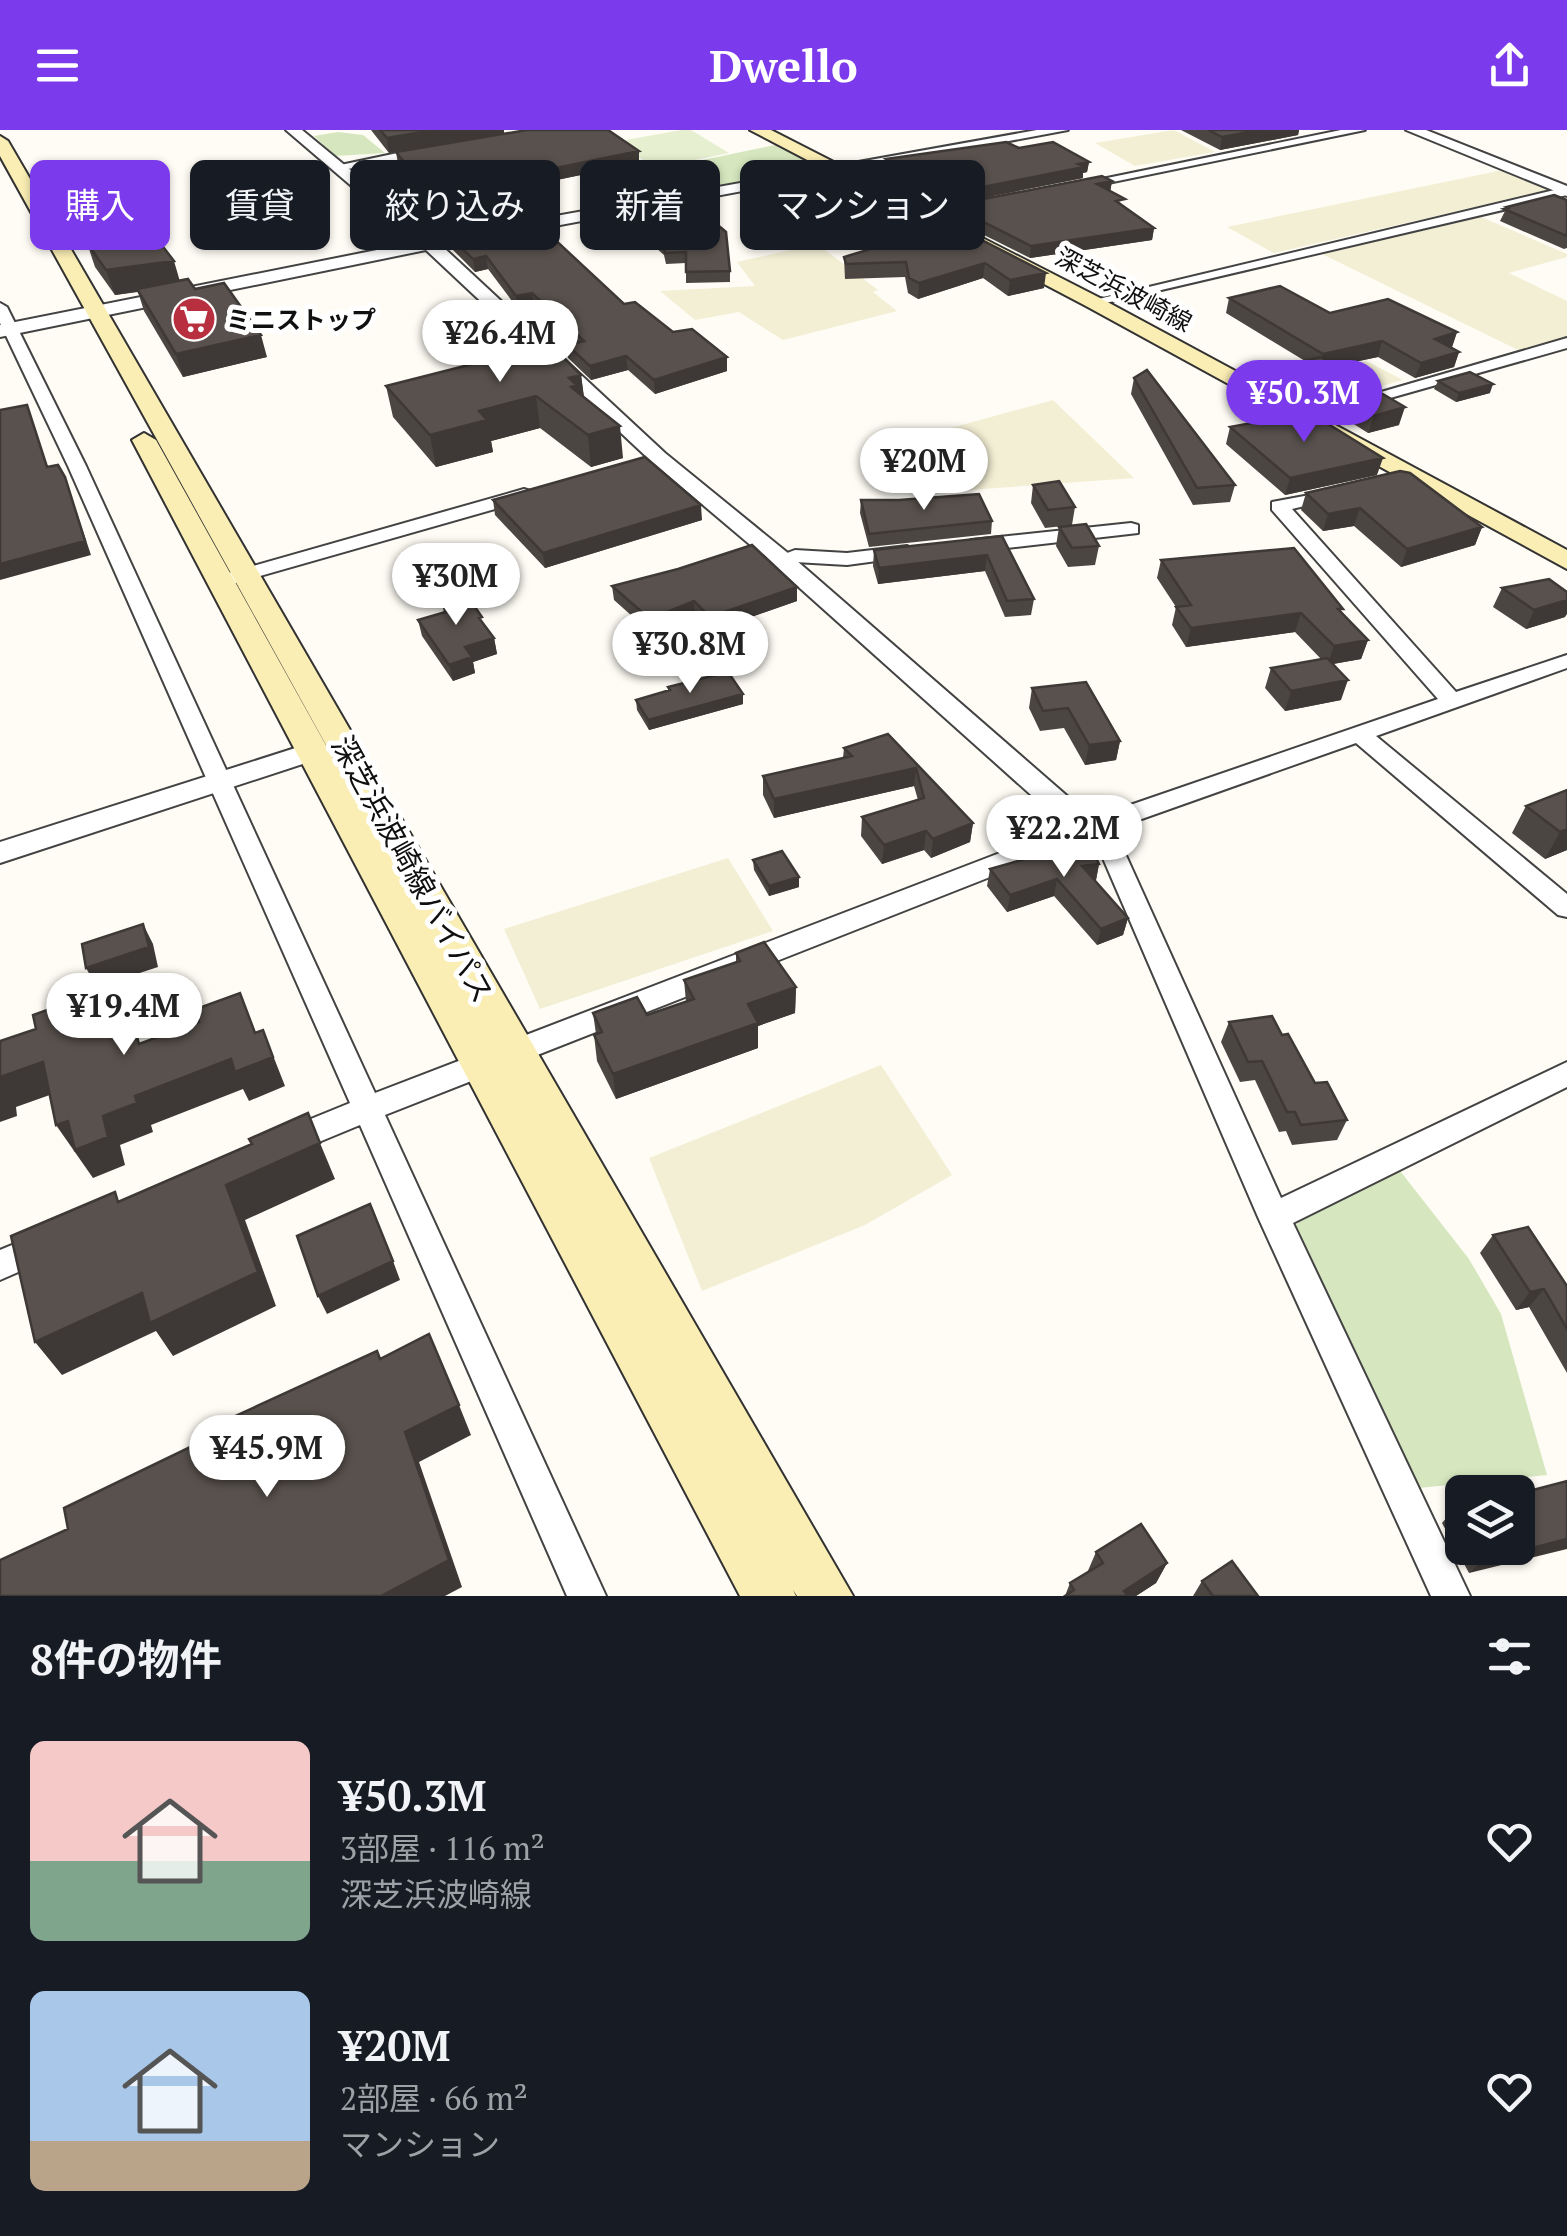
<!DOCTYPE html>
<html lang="ja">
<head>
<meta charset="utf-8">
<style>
	:root { --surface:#171b24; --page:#20242c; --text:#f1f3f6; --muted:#9ea1a6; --accent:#7c3aed }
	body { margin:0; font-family:"PT Serif","Noto Sans JP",serif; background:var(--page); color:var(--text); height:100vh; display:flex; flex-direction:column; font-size:38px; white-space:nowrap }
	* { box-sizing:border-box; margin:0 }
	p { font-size:32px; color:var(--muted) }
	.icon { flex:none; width:55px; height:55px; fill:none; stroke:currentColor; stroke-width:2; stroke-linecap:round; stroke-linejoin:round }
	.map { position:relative; height:1466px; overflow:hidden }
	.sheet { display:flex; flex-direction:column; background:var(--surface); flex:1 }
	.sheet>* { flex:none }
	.hud { position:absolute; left:30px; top:30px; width:1000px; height:90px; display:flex; gap:20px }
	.fabs { position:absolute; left:1445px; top:1345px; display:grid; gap:20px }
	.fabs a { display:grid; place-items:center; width:90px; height:90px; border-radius:15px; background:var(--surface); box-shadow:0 2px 8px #0004; font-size:50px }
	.price { position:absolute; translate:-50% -85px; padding:0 22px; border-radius:35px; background:#fff; color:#222; font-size:32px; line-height:65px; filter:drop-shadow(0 2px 5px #0008) }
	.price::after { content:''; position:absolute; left:50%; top:60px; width:30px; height:22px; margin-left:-15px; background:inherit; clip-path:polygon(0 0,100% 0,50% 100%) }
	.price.selected { background:var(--accent); color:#fff }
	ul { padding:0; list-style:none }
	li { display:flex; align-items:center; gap:30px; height:250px; padding:0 30px }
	li span { display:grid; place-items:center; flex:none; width:280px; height:200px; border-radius:15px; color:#555 }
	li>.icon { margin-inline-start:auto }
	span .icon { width:120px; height:120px; fill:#fffc; stroke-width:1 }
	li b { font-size:42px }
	h2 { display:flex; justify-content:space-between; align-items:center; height:120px; padding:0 30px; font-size:42px }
	.chip { padding:0 35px; border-radius:15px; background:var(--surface); box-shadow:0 2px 8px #0004; font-size:35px; line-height:90px }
	.chip.selected { background:var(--accent); color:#fff }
	header { display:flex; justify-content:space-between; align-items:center; height:130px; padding:0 30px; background:var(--accent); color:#fff; font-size:45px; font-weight:700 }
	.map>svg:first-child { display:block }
	.farmland { fill:#f3efd5 }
	.green { fill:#d6e7bf }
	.pitch { fill:#e6efd0 }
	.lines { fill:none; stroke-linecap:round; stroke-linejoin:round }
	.minor-casing { stroke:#434343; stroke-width:4 }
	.tertiary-casing { stroke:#434343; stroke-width:4 }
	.secondary-casing { stroke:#323232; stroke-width:4 }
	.minor { fill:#fff; fill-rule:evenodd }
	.tertiary { fill:#fff; fill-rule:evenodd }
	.secondary { fill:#faeeb4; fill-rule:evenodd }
	.wall { fill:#4c4642 }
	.shaded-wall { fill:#3e3936 }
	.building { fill:#58514d; stroke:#3e3936; stroke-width:2.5 }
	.labels { text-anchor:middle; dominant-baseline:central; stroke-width:10; stroke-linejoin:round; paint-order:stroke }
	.far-street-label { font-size:25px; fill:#101010; stroke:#fff }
	.far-poi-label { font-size:25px; font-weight:bold; fill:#101010; stroke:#fff; text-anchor:start }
	.street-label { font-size:30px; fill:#101010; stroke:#fff }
</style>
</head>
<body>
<header><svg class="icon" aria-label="menu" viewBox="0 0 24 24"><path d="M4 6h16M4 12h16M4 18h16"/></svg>Dwello<svg class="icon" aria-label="share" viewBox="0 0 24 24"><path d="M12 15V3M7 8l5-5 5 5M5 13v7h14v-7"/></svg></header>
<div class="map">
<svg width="1567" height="1466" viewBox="0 0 1567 1466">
	<rect width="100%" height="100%" fill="#fefcf4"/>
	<path class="farmland" d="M1174,0L1215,22L1135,36L1095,13Z
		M1503,40L1555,59L1274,123L1227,97Z
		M1481,87L1567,124V127L1509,143L1567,171V207L1520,221L1322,124Z
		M817,114L878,160L873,162L897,181L783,210L739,182L695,190L660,161L755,156L737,132Z
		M1366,231L1403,250L1356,263L1321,243Z
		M1053,270L1134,348L956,361L911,309Z
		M728,728L773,801L540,879L504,799Z
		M881,935L952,1045L865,1095L702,1161L649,1028Z"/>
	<path class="green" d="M338,2L363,5L385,23L335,26L314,6Z
		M775,15L814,35V40L685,62L655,40Z
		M1397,1037L1469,1129L1501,1184L1547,1345L1419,1358L1293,1097L1327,1070Z"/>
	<path class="pitch" d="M681,0H691L729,23L656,38L615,12Z"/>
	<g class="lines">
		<defs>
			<path id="minor" d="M1341,0H1365L1074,60L1068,56Z
				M431,16L435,23L337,41L331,37Z
				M1567,57V65L1093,176L1086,172Z
				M991,68L998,72L996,75L922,89L915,85Z
				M0,173L7,177L86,336L375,963L1078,693L1438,569L1272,380V372L1342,359V367L1292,379L1456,562L1567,525V538L1376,606L1567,764V787L1558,785L1356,613L1105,702L1124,721L1281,1068L1567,932V957L1293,1093L1470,1466H1431L1258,1087L1102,726L1084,710L385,985L606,1466H567L360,995L285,1026L274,1022L270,1013L274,1004L350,973L68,336L0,193Z
				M1567,208V218L1309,291L1295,287Z
				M524,359L530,361V369L232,454L225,456L215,450L218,446Z
				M1131,393L1138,395V403L971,422L961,416L971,410Z
				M907,416L917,422L914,426L847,435L795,432L781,435L771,429L795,420L847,423Z
				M46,1101L57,1105L62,1115L57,1125L0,1150V1120Z"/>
			<path id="tertiary" d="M286,0H302L433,108L1037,0H1068L443,117L665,323L789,424L1097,692L1102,699L1097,706H1077L773,434L651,331L426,120L0,207V195L417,112Z
				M1406,0H1426L1567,56V66Z
				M311,613L321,616L325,622L321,628L0,733V712Z"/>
			<path id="secondary" d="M750,0H771L1100,168L1567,420V439L1086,176Z
				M0,6L8,11L853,1466H797L793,1460L796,1466H740L132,310L144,303L156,310L367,689L0,26Z"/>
		</defs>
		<use href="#minor" class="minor-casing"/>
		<use href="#tertiary" class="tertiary-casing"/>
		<use href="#secondary" class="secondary-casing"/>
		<use href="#minor" class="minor"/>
		<use href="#tertiary" class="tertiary"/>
		<use href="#secondary" class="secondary"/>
	</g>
	<path class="wall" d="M371,0H504V3L389,23Z
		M1181,0H1299L1298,5L1220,20Z
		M1019,18L1089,32L1087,42L1083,43V48L942,76L886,40V29Z
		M639,21V33L498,62L514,77L515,90L474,97L428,48L411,49L398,34L396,22Z
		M1112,51L1110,61L1124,77L1154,98L1152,110L1030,128L968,97L969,93L957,86L958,74Z
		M1567,70V118L1564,119L1500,91L1507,77Z
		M631,80L730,141V152L686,153V133L666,134L664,125L645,108L644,101L632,91Z
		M943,90L1044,158L1008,166L983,148L918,169L908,163L905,147L845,149L844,127L898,110V104Z
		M451,108L624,174L673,202L727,227V241L655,264L628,240L591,250L568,228L567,215L573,213L534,176L518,179L488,139L475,142L453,120Z
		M87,113L180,151L195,159L267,227L183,247L144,181L138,162L115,165L95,137Z
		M1229,168L1457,202L1452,217L1459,222L1454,237L1415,248L1378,227L1336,236L1358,249L1352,266L1399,295L1368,303L1341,286L1346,268L1323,275L1286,252L1291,234L1305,231L1226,183Z
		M471,197L523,207L581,245L584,267L623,328L591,337L540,298L491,311L493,322L436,337L393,287L386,256L482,232L476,227Z
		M1134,248L1235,355L1230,372L1193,375L1131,264Z
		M1438,251L1490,263L1456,272L1434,259Z
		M1297,292L1377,345L1285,365L1226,314L1230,297Z
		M1033,355L1075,377L1072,395L1045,398L1031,373Z
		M1306,363L1482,397L1475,415L1401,437L1354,396L1323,401L1301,380Z
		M493,370L702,390L545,438L495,385Z
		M861,370L992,391L991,404L869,417L860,383Z
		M1059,397L1099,416L1095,435L1068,437L1056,416Z
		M1002,406L1034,469L1031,485L1005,487L985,441L878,454L873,436L874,420Z
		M1161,430L1342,483L1368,510L1361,529L1333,534L1341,570L1285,581L1265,558L1271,538L1321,529L1295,502L1186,517L1172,495L1176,477L1157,448Z
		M612,456L797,457V471L711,501L695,484L651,503L614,470Z
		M1502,458L1565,487L1526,499L1493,477Z
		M441,468L483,494L494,508L497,524L473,532L475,543L453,551L422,506L418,490L444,483Z
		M1086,552L1120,611L1116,630L1085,635L1064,598L1040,601L1029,578L1032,558Z
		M668,557L743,574L649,600L637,580L636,570L668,561Z
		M888,604L973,693L970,712L931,728L924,720L882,734L861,706L862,687L918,670L914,656L774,688L763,665V646L843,628L844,618Z
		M1567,660V720L1545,729L1512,703L1526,676Z
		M753,730L799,757L769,766L754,740Z
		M1099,734L1096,750H1094L1128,788L1123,805L1097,815L1054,766L1007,782L987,756L990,739Z
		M736,823L796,857L795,883L758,896V918L616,969L597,931L594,905L596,904L593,883L647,885L686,872L684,850L736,832Z
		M1229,892L1282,905L1315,953L1347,990L1337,1010L1292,1015L1286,1001L1279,1002L1255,950L1240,952L1221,912Z
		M1493,1105L1567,1156V1243L1529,1177L1516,1180L1480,1123Z
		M1462,1377V1418H1518L1469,1443L1442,1393L1454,1379Z
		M1096,1422L1167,1433L1156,1453L1136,1466H1065L1070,1453L1087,1443Z
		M1202,1451L1258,1466H1193Z"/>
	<path class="shaded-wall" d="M434,0H504V3L389,23L387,8Z
		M1259,0H1299L1298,5L1220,20L1222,7Z
		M639,21V33L489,64L487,52Z
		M1089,32L1087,42L1083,43V48L942,76L943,65Z
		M1112,51L1110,63L1097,54Z
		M514,77L515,90L474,97L472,85Z
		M1154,98L1152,110L1030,128L1031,116Z
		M486,126L488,139L475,142L473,129Z
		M174,131L181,155L115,165L106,140Z
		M985,133L983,148L918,169L919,153Z
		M1046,143L1044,158L1008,166L1010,150Z
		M532,163L534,176L518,179L516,166Z
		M1457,202L1452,217L1435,209Z
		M261,205L267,227L183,247L176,224Z
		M1382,211L1378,227L1318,239L1323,224Z
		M1459,222L1454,237L1415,248L1421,233Z
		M626,226L628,240L591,250L590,236Z
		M727,227V241L655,264L654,250Z
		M581,245L585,276L579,277L569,248Z
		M1358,249L1352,266L1323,275L1328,257Z
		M1493,254L1490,263L1456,272L1459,263Z
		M536,266L540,298L491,311L493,322L436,337L430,305L479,281Z
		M1405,277L1399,295L1368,303L1374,286Z
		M620,296L623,328L591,337L588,305Z
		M1383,328L1377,345L1285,365L1290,348Z
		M65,347L91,425L0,450V434Z
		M701,375L702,390L545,438L543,423Z
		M1360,378L1354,396L1323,401L1328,384Z
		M1482,397L1475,415L1401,437L1407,419Z
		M987,425L985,441L878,454L879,438Z
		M797,457V471L711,501L710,487Z
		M1567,470V484L1565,487L1526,499L1534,480Z
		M694,471L695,484L651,503L650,489Z
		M1301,483L1295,502L1186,517L1191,498Z
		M494,508L497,524L473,532L475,543L453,551L449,535L465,517Z
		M1368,510L1361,529L1327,535L1334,516Z
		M1348,550L1341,570L1285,581L1291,561Z
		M743,564V574L649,600L648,590Z
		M1120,611L1116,630L1085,635L1089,615Z
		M916,638L914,656L774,688V669Z
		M973,693L970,712L931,728L933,709Z
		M1567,699V720L1545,729L1560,702Z
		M926,701L924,720L882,734L884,715Z
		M1099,734L1096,750L1078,753L1082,736Z
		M799,747V757L769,766V756Z
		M1057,749L1054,766L1007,782L1010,765Z
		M1128,788L1123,805L1097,815L1101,799Z
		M143,794L153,814L158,837L97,857L86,838Z
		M796,857L795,883L758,896V918L616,969L613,944L748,874Z
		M95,863L111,892L122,935L106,906Z
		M240,863L266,930L263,900L285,956L249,971L243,959L151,995L153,1002L120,1015L125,1035L93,1048L56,995L68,991L103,986L135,966L255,903Z
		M43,932L61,961L16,977L17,986L0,992V947Z
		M320,1013L335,1049L245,1090L276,1176L173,1226L156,1201L62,1245L35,1212L226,1055Z
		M393,1131L400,1150L327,1184L318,1166Z
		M1544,1159L1529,1177L1516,1180L1530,1162Z
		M459,1275L471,1305L419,1332L462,1457L445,1466H381L405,1302Z
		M1567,1409V1419L1469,1443L1482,1431Z
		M1167,1433L1156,1453L1136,1466H1121L1124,1461Z"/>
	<path class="building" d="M380,0H434L387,8Z
		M527,0H608L639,21L487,52L514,77L472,85L426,36L408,37L396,22Z
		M1208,0H1259L1222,7Z
		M1006,12L1019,18L1053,12L1089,32L1078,34L1084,37L943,65L886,29Z
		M1102,46L1112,51L1097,54L1125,69L1116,71L1154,98L1031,116L970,85L973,84L958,74Z
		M1554,65L1567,70V106L1504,79L1510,78L1507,77Z
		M688,70L726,102L730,141L686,142V122L665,123L664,114L644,97L650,96L631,80Z
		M943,90L1046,143L1010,150L985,133L919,153L909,148L906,132L846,134L844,127L907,108L898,104Z
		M536,92L624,174L635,172L673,202L692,199L727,227L654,250L626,226L590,236L567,215L584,211L532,163L516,166L486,126L473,129L451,108Z
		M150,100L174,131L106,140L87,113Z
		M188,149L195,159L224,153L261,205L176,224L137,159Z
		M1280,156L1330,183L1388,169L1457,202L1435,209L1459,222L1421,233L1382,211L1323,224L1229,168Z
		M502,189L523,207L538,204L562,226L581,245L569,248L577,255L571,257L620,296L588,305L536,266L479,281L487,290L430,305L386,256L504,226L471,197Z
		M1321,227L1358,249L1328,257L1291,234Z
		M1147,240L1235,355L1197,358L1134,248Z
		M1470,242L1493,254L1459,263L1438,251Z
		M1376,260L1405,277L1374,286L1346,268Z
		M27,275L47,337L58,335L65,347L85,411L0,434V280Z
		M1289,286L1297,292L1317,287L1383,328L1290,348L1230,297Z
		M645,327L701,375L543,423L493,370Z
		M1400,341L1410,343L1482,397L1407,419L1360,378L1328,384L1306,363Z
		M1059,351L1075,377L1048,380L1033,355Z
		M979,364L992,391L869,404L861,370H899Z
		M1086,394L1099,416L1072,418L1059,397Z
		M1002,406L1034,469L1007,471L987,425L879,438L874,420Z
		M752,415L797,457L710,487L694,471L650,489L612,456L678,439Z
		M1294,418L1343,479H1338L1368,510L1334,516L1301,483L1191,498L1176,477L1191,475L1161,430Z
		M1549,449L1567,462V470L1534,480L1502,458Z
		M464,461L482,487L479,488L494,508L465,517L472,527L449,535L418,490L449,481L441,468Z
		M1327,528L1348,550L1291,561L1271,538Z
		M728,542L743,564L648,590L636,570L670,560L668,557Z
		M1086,552L1120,611L1089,615L1068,578L1043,581L1032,558Z
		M888,604L973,693L933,709L926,701L884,715L862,687L924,668L916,638L774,669L763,646L852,626L844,618Z
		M1567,660V699L1560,702L1526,676Z
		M1088,711L1099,734L1082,736L1128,788L1101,799L1057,749L1010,765L990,739Z
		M782,721L799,747L769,756L753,730Z
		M143,794L149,817L86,838L82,814Z
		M764,812L796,857L748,874L758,893L613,944L594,905L602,902L593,883L637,867L647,885L694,869L684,850L740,831L736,823Z
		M95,863L106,906L134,896L139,914L199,892L196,879L240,863L255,903L263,900L273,927L235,942L231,929L135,966L137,973L103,986L108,1007L75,1020L68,991L56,995L43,932L0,947V911L36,899L33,885Z
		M1272,886L1282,905L1288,904L1315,953L1327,952L1347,990L1301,995L1295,982H1287L1262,931L1248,932L1229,892Z
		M308,983L320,1013L226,1055L258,1142L150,1193L142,1163L35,1212L11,1106L115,1062L118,1072L252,1014L249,1009Z
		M370,1074L393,1131L318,1166L297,1106Z
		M1528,1097L1567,1156V1199L1544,1159L1530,1162L1493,1105Z
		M429,1204L459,1275L405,1302L449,1430L381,1466H0V1430L68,1399L64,1378L207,1309L205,1300L377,1221L380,1229Z
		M1567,1351V1409L1482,1431L1475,1418H1518V1364Z
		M1462,1377V1394L1454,1379Z
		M1141,1394L1167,1433L1124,1461L1128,1466H1065L1074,1460L1070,1453L1103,1433L1096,1422Z
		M1232,1431L1258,1466H1213L1202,1451Z"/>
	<defs>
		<symbol id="supermarket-disc" viewBox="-11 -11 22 22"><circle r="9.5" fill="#b8303f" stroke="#fff"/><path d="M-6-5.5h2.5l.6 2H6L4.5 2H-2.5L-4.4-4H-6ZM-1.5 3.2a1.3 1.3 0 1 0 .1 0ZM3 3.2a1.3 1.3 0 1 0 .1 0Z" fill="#fff"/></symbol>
	</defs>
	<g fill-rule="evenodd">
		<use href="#supermarket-disc" x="169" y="164" width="50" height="50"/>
	</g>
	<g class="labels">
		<g class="far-street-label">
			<text transform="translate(1124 159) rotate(28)">深芝浜波崎線</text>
		</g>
		<g class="far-poi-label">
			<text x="226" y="189">ミニストップ</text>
		</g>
		<g class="street-label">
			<text transform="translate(413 739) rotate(61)">深芝浜波崎線バイパス</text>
		</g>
	</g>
</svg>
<div class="fabs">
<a><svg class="icon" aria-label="layers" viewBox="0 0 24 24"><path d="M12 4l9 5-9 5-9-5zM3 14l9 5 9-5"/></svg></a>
</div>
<b class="price" style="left:500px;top:255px">¥26.4M</b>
<b class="price selected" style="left:1304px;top:315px">¥50.3M</b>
<b class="price" style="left:924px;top:383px">¥20M</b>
<b class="price" style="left:456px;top:498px">¥30M</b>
<b class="price" style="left:690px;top:566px">¥30.8M</b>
<b class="price" style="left:1064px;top:750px">¥22.2M</b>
<b class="price" style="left:124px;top:928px">¥19.4M</b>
<b class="price" style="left:267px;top:1370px">¥45.9M</b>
<div class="hud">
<a class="chip selected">購入</a>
<a class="chip">賃貸</a>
<a class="chip">絞り込み</a>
<a class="chip">新着</a>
<a class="chip">マンション</a>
</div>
</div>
<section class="sheet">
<h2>8件の物件<svg class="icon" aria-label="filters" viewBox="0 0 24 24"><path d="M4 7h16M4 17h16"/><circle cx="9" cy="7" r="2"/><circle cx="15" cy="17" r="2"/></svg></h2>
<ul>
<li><span style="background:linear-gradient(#f6c9c9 60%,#7fa58c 0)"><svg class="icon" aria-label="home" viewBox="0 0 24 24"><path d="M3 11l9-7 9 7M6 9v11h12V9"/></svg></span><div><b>¥50.3M</b><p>3部屋 · 116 m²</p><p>深芝浜波崎線</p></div><svg class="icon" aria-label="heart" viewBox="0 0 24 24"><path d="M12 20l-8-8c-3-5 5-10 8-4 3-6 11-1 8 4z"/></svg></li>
<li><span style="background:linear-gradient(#a9c7e8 75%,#b9a48a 0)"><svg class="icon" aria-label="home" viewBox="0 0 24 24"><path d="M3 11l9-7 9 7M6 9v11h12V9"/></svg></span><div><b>¥20M</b><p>2部屋 · 66 m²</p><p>マンション</p></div><svg class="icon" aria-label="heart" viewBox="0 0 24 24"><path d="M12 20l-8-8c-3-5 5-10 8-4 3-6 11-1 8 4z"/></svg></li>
</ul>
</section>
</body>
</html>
